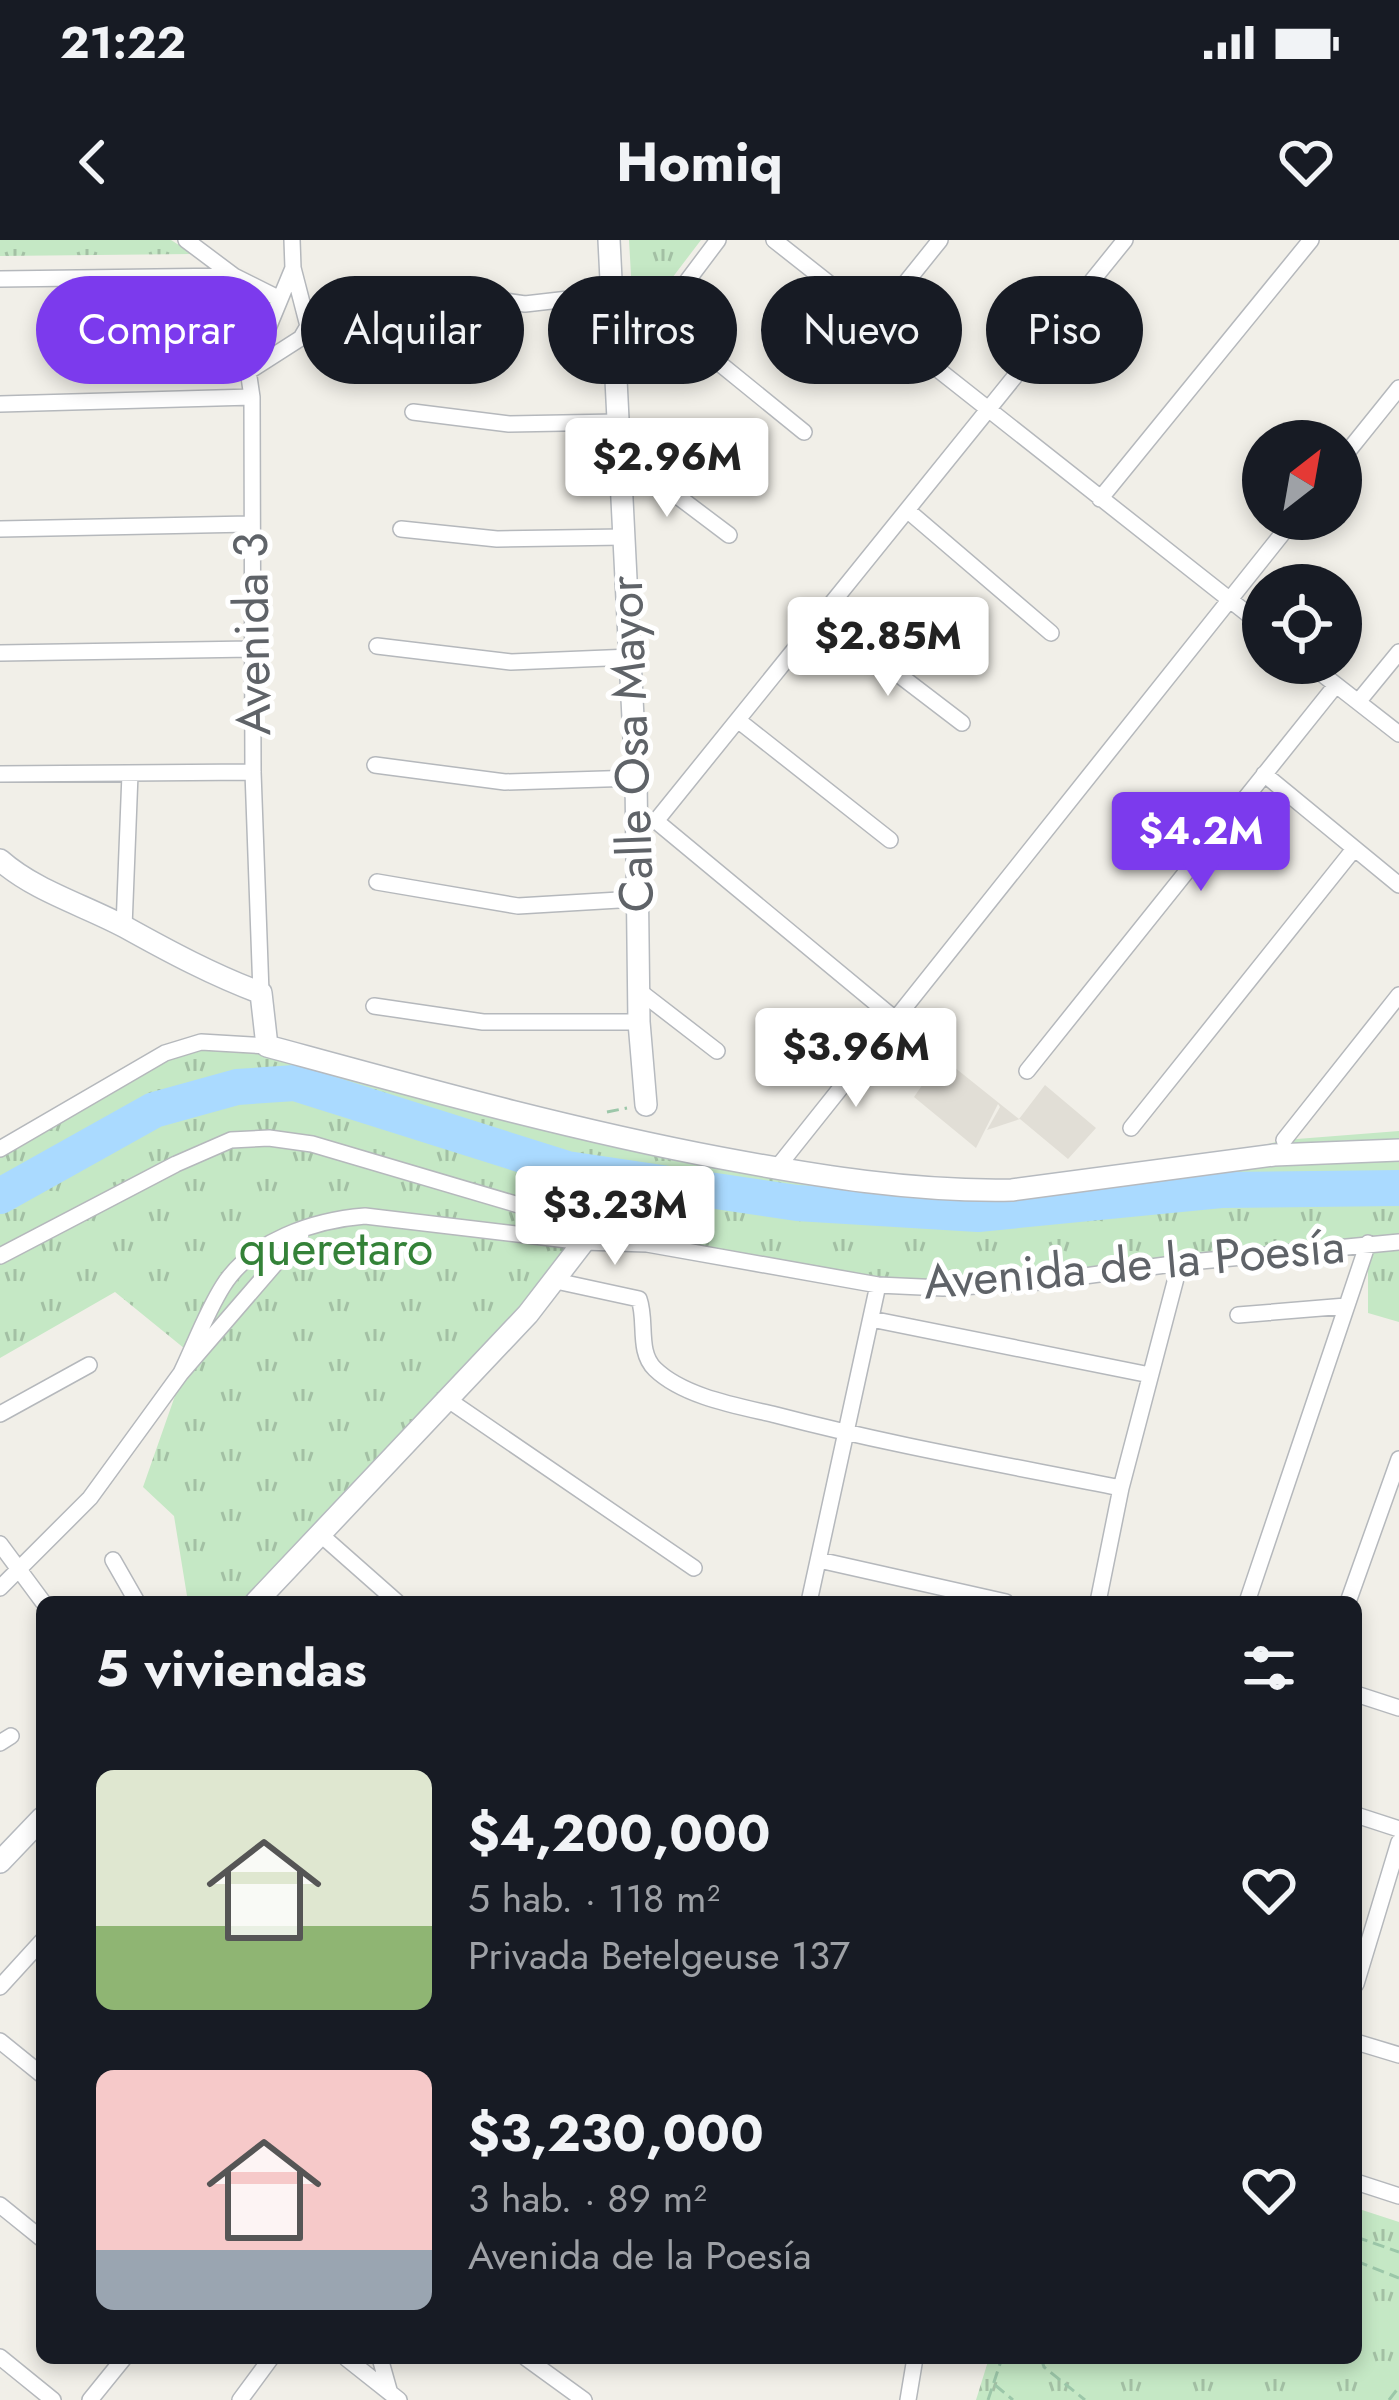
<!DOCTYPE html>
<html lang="es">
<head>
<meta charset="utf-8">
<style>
	:root { --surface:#171b24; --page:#242831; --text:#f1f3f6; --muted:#9ea1a6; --accent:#7c3aed }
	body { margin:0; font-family:Jost,sans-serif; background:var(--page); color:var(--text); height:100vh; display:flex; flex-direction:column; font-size:45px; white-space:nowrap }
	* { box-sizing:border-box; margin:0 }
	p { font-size:39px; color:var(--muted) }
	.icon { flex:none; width:66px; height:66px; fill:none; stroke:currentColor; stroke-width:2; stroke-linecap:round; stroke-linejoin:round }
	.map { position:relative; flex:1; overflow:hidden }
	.drawer { position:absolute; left:36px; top:1356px; width:1326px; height:768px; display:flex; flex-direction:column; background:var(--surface); border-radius:18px; box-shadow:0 6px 18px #0003 }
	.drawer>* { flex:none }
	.banner { position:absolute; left:36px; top:36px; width:1329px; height:108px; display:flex; gap:24px }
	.needle { width:78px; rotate:31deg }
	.fabs { position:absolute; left:1242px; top:180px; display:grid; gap:24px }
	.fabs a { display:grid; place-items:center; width:120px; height:120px; border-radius:50%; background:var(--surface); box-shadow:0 6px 18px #0003; font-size:60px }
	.price { position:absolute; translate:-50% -102px; padding:0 27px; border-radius:12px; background:#fff; color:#222; font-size:39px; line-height:78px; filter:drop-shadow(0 3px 6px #0008) }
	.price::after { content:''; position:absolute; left:50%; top:72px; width:36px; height:27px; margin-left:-18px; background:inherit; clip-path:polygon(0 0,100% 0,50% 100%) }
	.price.selected { background:var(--accent); color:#fff }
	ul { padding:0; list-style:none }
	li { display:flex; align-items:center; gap:36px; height:300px; padding:0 60px }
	li span { display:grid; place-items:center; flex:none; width:336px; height:240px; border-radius:18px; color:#555 }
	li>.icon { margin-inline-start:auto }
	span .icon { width:144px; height:144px; fill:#fffc; stroke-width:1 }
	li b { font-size:51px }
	h2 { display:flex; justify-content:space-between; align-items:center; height:144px; padding:0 60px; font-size:51px }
	.pill { padding:0 42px; border-radius:54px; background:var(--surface); box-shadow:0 6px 18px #0003; font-size:42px; line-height:108px }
	.pill.selected { background:var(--accent); color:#fff }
	.status { display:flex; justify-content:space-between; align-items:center; height:84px; padding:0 60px; background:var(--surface); direction:ltr }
	.status svg { height:33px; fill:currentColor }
	header { display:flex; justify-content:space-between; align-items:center; height:156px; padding:0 60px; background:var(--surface); font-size:54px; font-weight:700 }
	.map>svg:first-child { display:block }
	.education { fill:#e1ded6 }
	.park { fill:url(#park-tufts) }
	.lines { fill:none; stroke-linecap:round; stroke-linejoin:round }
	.river { stroke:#aadaff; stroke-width:36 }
	.street-casing { stroke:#b5b8bc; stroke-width:18 }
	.secondary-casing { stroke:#b6babf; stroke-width:24 }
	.path { stroke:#9cc7a9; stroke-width:3; stroke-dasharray:12 6; stroke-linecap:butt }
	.street { stroke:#fff; stroke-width:15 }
	.secondary { stroke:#fff; stroke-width:21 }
	.labels { text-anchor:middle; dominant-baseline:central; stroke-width:10; stroke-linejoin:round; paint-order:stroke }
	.street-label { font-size:48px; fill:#5f6368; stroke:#fff }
	.park-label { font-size:48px; fill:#348238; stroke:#fff }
</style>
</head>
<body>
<div class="status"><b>21:22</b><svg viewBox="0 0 49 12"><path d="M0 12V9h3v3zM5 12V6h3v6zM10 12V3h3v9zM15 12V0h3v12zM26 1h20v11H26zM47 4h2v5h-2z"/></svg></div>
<header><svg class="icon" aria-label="back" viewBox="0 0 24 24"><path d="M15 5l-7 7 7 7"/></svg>Homiq<svg class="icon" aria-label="heart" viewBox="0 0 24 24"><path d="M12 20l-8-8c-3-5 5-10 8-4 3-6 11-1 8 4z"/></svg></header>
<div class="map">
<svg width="1399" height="2160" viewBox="0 0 1399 2160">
	<defs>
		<pattern id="park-tufts" width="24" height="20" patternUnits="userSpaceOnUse" patternTransform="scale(3)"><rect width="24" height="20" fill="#c5e8c5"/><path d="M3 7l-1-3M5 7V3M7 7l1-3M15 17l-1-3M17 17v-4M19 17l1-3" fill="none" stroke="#a3c0a4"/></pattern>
	</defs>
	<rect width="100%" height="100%" fill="#f1efe8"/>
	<path class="education" d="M929,807L1019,879L1045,845L1096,888L1068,919L1020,879L987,890L1000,867L998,864L976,908L914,857L927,838L914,827Z"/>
	<path class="park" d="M0,0H171L193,14L0,16Z
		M629,0H701L634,88Z
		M201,802L284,811L601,895L979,951L1141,935L1284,900L1399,891V1082L1368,1073V1004L1092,1035L878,1045L584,1002L256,1362H188L174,1276L143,1247L190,1113L115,1052L0,1118V909Z
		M1356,1968L1399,1982V2160H976L989,2118H1356Z"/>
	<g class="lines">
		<path class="river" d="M0,956L154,870L237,847L295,843L567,929L797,963L978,974L1221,950L1399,948"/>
		<defs>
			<path id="street" d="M186,0L234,36L280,59
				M774,0L1263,386
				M0,39L234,36L252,157L253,532L261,753
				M404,46L525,64L612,54
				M660,75L804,192
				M875,81L940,0
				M252,127L293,28
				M251,130L301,98L308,86L293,28L292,0
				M615,137L718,0
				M0,164L252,157
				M413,172L509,184L617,182
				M1341,220L1399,148
				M621,234L668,249L729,295
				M1100,259L1311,0
				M907,270L1051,393
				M0,289L250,284
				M401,289L497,299L624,297
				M822,376L962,483
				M377,406L511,422L631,417
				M0,413L252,409
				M1308,423L1399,494
				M1358,462L1399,412
				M739,481L890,600
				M375,525L505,542L636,538
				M0,534L253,532
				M1264,534L1399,645
				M656,581L1125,0
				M656,581L895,779
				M377,642L518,666L636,659
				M124,687L130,534
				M638,750L717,811
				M374,766L483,782H639
				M1027,831L1336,445
				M1131,888L1354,609
				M1284,900L1399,755
				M0,909L165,813L201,802L267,806
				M776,929L1294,279
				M0,1016L176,924L231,900L269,898L312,904L627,997
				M556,1041L639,1059C647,1081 637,1112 655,1129C684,1157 738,1166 776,1175C890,1205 1006,1225 1121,1248
				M1238,1075L1346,1066
				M871,1079L1150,1135
				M181,1133C195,1104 206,1073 223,1046C251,1001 314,980 365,976L584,1002L647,1004L878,1045L943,1048L1040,1042L1180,1023L1399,1002
				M447,1159L694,1328
				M0,1174L89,1125
				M320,1294L397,1362
				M0,1304L43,1362
				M113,1320L137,1362
				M819,1320L1006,1362
				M0,1348L90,1258L181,1133L301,994
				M809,1362L878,1045
				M1098,1362L1121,1248L1180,1023
				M1247,1362L1368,1003
				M1348,1362L1399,1219
				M1356,1454L1399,1468
				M0,1503L11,1496
				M1356,1575L1399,1589
				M1356,1744L1399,1602
				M0,1747L42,1701
				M0,1801L42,1835
				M1356,1802L1399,1815
				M1356,1942L1399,1956
				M0,1965L42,1999
				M0,2117L53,2160
				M346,2118L399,2160
				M380,2118L389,2150
				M526,2118L584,2160
				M90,2160L124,2118
				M240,2160L271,2118
				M908,2160L915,2118"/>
			<path id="secondary" d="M609,0L636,538L639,782L646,865
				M0,620C35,651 84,665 125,687C170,712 213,735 261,753L267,806C418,847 568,889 721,918C817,936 914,952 1012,950L1274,915L1399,910
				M256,1362L528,1074L595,987
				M0,1622L42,1578"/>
		</defs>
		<use href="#street" class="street-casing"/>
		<use href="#secondary" class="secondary-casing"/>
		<path class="path" d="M607,872L627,868
			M1356,1997L1399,2012
			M1356,2021L1399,2038
			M1041,2118L1044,2127L1085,2160
			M995,2145L1013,2160
			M988,2160L1002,2118
			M1389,2160L1399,2147"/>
		<use href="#street" class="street"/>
		<use href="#secondary" class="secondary"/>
	</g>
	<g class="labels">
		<g class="street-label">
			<text transform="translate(252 394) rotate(-91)">Avenida 3</text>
			<text transform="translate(631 504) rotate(-92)">Calle Osa Mayor</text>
			<text transform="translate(1134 1024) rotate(-5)">Avenida de la Poesía</text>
		</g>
		<g class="park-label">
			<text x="336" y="1008">queretaro</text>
		</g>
	</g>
</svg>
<div class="fabs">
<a><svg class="needle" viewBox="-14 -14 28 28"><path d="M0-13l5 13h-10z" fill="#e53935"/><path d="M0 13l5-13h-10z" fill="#9ea1a6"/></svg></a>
<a><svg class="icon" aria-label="locate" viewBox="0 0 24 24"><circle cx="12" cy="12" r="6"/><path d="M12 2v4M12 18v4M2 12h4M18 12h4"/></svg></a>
</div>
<b class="price" style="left:667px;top:280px">$2.96M</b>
<b class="price" style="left:888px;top:459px">$2.85M</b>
<b class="price selected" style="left:1201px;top:654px">$4.2M</b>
<b class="price" style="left:856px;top:870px">$3.96M</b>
<b class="price" style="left:615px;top:1028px">$3.23M</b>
<div class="banner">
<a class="pill selected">Comprar</a>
<a class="pill">Alquilar</a>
<a class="pill">Filtros</a>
<a class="pill">Nuevo</a>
<a class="pill">Piso</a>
</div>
<section class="drawer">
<h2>5 viviendas<svg class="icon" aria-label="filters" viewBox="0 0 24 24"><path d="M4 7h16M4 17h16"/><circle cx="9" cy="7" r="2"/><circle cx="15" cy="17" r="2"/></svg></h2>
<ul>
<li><span style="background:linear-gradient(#dfe7d0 65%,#8fb573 0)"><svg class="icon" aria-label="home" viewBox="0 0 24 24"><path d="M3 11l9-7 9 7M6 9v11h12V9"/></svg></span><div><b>$4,200,000</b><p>5 hab. · 118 m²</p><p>Privada Betelgeuse 137</p></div><svg class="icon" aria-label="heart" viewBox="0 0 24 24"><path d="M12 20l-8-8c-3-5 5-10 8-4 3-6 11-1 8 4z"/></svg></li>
<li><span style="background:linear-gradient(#f6c9c9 75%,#9aa5b1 0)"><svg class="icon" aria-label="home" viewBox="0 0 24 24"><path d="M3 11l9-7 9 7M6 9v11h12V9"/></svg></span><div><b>$3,230,000</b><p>3 hab. · 89 m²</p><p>Avenida de la Poesía</p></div><svg class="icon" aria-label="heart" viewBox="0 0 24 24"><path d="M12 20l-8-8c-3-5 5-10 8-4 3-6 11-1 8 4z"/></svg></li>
</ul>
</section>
</div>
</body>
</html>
